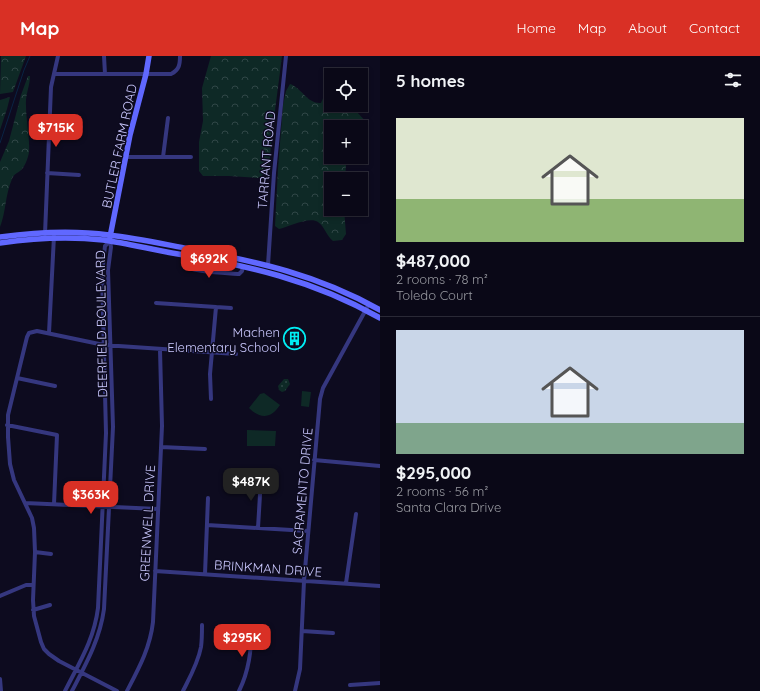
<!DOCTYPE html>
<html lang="en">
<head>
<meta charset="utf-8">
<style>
	:root { --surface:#0a0817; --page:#181624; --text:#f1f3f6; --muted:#999aa1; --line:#2a2936; --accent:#d93025 }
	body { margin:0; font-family:Quicksand,sans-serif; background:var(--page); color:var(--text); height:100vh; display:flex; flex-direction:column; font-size:15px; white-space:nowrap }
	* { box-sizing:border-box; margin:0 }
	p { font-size:13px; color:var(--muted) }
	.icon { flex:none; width:22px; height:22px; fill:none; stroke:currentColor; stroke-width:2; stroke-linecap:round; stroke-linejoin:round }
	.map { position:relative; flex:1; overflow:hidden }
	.sheet { display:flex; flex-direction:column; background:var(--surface); width:380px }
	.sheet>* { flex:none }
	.tools { position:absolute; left:324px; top:12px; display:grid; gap:8px }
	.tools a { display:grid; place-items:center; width:44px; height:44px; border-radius:0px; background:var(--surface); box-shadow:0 2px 6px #0003,0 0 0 1px var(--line); font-size:20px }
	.price { position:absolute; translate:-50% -34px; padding:0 9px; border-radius:8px; background:var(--accent); color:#fff; font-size:13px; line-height:26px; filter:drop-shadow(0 1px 2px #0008) }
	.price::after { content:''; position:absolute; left:50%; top:24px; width:12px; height:9px; margin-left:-6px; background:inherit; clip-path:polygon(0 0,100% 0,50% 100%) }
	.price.current { background:#222; color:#fff }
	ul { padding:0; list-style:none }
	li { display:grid; align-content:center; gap:8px; height:212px; padding:0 16px }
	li+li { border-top:1px solid var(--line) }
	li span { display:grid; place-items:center; height:124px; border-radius:0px; color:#555 }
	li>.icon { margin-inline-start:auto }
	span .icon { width:72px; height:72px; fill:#fffc; stroke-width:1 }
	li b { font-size:17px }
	h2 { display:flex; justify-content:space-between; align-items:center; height:48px; padding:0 16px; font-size:17px }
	header { display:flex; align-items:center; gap:24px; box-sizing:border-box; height:56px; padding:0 20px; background:var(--accent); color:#fff }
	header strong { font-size:19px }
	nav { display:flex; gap:22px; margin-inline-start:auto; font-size:14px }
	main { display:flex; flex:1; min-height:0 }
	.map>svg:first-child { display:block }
	.green { fill:#0e2926 }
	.forest { fill:url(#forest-crowns) }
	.park { fill:url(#park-dots) }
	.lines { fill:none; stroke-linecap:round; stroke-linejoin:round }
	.stream { stroke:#0a2444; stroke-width:1 }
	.street { stroke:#35377f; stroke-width:4 }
	.secondary { stroke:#6068ff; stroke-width:5.5 }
	.labels { text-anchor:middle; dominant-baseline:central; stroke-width:3; stroke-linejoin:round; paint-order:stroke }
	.street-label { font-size:13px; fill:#cbc9ff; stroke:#0d0b1f }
	.poi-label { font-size:13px; fill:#cbc9ff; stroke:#0d0b1f; text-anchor:end }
</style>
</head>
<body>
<header>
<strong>Map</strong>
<nav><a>Home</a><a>Map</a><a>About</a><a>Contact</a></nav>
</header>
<main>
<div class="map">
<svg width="380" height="635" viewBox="0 0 380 635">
	<defs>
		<pattern id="forest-crowns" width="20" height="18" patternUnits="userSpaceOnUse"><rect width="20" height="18" fill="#0e2926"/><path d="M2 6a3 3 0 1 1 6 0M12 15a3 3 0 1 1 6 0" fill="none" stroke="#304747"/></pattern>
		<pattern id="park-dots" width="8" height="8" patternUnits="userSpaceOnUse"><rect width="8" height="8" fill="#0e2926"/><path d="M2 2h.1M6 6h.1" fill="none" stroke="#304747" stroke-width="1.8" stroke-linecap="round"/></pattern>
	</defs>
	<rect width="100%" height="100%" fill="#0d0b1f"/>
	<path class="green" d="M302,335L311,336L309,351L301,350Z
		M264,337L280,349C271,363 260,363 249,352L260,338Z
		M247,374L276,375L275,390H247Z"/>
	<path class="forest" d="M1,0H26L13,36L0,38Z
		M211,0H282L272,78L269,112L268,116L258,122L229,120H203L199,115V86L203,65L202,32Z
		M28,20H30C30,30 25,39 26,50C26,64 30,82 29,96C28,102 25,111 20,115C16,118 14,118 12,123C5,139 6,156 0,171V106L9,85L21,39Z
		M290,28C302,32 307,48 321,47L324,40L327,36H331V49H355L356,55L368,68C369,75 367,80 361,84V71H331V101H349L346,109L345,123H331V153H344L346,178L342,184L333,185C326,179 325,171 318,166C310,160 288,171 279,173L275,170L278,113L283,49L286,35Z
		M10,41L7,53L0,74V44Z"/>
	<path class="park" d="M284,323H288L290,328L285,335L282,336L279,334L278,330Z"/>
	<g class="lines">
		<path class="stream" d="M0,87L24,14L30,0"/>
		<path class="street" d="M104,0L105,18
			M54,18H171C179,14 180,9 180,0
			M49,69L81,71
			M126,101H191
			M163,101L168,62
			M47,117L79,119
			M45,178L51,31L58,0
			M185,199L184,209C189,216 229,217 239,218L242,215L243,210
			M268,209L274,117L286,0
			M156,247L231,252
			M49,277L54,180
			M17,322L55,330
			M211,343L210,318L216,251
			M7,369L57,379L54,448
			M161,391L205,393
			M314,404L380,410
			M25,447L158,453
			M207,469L308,475
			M258,472L261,422
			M35,496L51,498
			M155,515L380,530
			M205,518L208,442
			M346,527L356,458
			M0,540L26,529H33
			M33,554L50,549
			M302,575L333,577
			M0,623L1,635
			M350,629L380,627
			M65,635C79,607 94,584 98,552L106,377L102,217L105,190L110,185
			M72,635C86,608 100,583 104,553L113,371L108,214L111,191L110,185
			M117,635L59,605L49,598L44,593L41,586L34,560L33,544L35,496L34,472L32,462L14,424L10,408L8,381V359L27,281L29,277L37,275L104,289L236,298
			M127,635C139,612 150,592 153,566L162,370L160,294
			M183,635C190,621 198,607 201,591C202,584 202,576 202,569
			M239,635C249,615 251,595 252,572
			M295,635L300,613L304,525L320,343L323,332L369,248"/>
		<path class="secondary" d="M0,181C36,176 73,174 109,179C136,182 163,188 190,193C259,206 318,219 380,254
			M110,181L130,79L146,18L149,0
			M0,187C34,182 69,180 103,184C126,187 149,193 172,197C247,209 313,224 380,262"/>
	</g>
	<defs>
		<symbol id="building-ring" viewBox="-11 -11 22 22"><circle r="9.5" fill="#0d0b1f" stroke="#00eef4" stroke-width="1.5"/><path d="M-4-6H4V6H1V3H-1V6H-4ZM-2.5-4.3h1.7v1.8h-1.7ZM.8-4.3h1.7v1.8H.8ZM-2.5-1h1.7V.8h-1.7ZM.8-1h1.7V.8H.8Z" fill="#00eef4"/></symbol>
	</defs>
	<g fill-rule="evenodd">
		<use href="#building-ring" x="282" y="270" width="25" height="25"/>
	</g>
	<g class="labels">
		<g class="street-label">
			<text transform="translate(119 90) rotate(-78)">BUTLER FARM ROAD</text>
			<text transform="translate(266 104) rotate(-85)">TARRANT ROAD</text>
			<text transform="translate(101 268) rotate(-91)">DEERFIELD BOULEVARD</text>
			<text transform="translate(302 435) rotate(-85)">SACRAMENTO DRIVE</text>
			<text transform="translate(147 467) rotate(-87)">GREENWELL DRIVE</text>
			<text transform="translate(268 512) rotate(4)">BRINKMAN DRIVE</text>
		</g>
		<g class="poi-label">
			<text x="280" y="276">Machen<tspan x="280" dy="15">Elementary School</tspan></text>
		</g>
	</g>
</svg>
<div class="tools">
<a><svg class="icon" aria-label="locate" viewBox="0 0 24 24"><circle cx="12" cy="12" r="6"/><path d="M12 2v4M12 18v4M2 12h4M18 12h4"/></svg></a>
<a>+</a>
<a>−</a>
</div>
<b class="price" style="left:56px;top:92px">$715K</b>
<b class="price" style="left:209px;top:223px">$692K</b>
<b class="price current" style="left:251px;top:446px">$487K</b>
<b class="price" style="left:91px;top:459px">$363K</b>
<b class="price" style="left:242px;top:602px">$295K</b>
</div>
<section class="sheet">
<h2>5 homes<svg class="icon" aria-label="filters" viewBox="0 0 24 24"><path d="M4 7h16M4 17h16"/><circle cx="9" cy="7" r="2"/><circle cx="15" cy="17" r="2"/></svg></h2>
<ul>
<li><span style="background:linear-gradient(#dfe7d0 65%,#8fb573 0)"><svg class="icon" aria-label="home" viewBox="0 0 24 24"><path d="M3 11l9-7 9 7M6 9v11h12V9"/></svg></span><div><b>$487,000</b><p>2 rooms · 78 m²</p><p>Toledo Court</p></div></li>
<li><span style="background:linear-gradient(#c9d6e8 75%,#7fa58c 0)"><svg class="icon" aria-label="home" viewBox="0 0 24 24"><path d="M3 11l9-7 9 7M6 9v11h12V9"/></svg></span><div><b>$295,000</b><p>2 rooms · 56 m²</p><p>Santa Clara Drive</p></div></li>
</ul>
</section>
</main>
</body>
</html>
